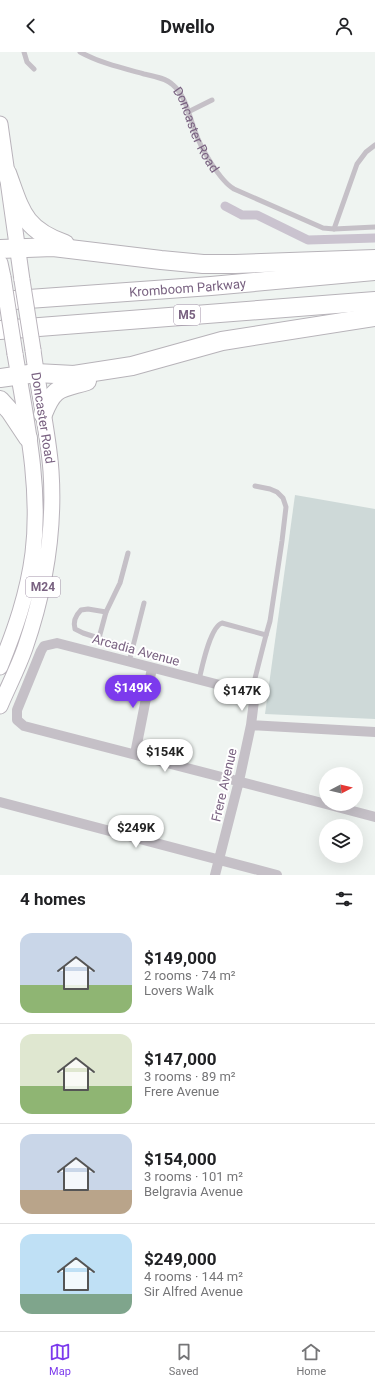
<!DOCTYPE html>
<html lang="en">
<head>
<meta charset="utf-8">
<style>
	:root { --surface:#fff; --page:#f6f6f6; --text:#202124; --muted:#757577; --line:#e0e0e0; --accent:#7c3aed }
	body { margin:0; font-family:Roboto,sans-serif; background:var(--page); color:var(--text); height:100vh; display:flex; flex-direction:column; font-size:15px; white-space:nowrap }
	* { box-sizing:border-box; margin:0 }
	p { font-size:13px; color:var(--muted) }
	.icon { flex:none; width:22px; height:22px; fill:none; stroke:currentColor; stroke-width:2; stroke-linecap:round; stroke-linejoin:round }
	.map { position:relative; height:823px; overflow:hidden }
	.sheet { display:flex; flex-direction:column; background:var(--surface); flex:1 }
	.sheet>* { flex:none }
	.needle { width:26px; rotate:83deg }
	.buttons { position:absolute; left:319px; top:715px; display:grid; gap:8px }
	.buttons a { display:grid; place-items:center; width:44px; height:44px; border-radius:50%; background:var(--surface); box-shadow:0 4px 16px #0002; font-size:20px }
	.price { position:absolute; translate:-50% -34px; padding:0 9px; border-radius:14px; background:#fff; color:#222; font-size:13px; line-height:26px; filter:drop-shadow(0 1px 2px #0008) }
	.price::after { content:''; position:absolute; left:50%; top:24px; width:12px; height:9px; margin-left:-6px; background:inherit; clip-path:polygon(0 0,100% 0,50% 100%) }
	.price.on { background:var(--accent); color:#fff }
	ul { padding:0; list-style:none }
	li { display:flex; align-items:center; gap:12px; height:100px; padding:0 20px }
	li+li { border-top:1px solid var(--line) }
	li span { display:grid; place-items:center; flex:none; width:112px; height:80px; border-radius:12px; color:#555 }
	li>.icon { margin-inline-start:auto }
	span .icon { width:48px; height:48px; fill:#fffc; stroke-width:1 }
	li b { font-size:17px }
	h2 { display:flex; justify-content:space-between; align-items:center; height:48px; padding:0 20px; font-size:17px }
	header { display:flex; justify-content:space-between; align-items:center; height:52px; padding:0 20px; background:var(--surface); font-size:18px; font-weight:700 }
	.tabs { display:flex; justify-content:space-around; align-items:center; height:56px; border-top:1px solid var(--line); background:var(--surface); font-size:11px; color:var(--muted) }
	.tabs a { display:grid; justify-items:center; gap:2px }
	.tabs .on { color:var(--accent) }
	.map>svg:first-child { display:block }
	.green { fill:#ced9d8 }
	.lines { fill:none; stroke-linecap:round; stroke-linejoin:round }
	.canal { stroke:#cac3cf; stroke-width:9 }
	.primary-casing { stroke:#b9b3bb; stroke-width:17 }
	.highway-casing { stroke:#b7b3b9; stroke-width:20 }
	.lane { stroke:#c5c0c7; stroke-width:5 }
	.street { stroke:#c5c0c7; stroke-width:10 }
	.primary { stroke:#fff; stroke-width:15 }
	.highway { stroke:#fff; stroke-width:18 }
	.primary-bridge-casing { stroke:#b9b3bb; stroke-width:17; stroke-linecap:butt }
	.primary-bridge { stroke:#fff; stroke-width:15 }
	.labels { text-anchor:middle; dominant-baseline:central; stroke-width:4; stroke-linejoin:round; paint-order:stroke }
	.shield { fill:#fff; stroke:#a191a7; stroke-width:1 }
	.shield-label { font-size:12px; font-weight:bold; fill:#796281 }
	.street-label { font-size:13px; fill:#796281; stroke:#fff }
</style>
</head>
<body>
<header><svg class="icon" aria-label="back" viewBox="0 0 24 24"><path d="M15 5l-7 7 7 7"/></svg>Dwello<svg class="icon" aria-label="person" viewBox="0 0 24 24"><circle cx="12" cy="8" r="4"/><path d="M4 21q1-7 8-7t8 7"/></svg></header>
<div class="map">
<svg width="375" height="823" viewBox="0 0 375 823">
	<rect width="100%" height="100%" fill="#eff4f1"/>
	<path class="green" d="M295,443L375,457V667L265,662Z"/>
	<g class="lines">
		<path class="canal" d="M225,154L242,163H257L308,188L375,186"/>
		<defs>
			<path id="primary" d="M0,72L22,228
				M0,211L3,225
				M0,615C15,578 28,541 33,501C41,435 26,367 15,302
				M0,654C8,635 18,616 25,596C45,538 55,479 51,419C48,378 38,338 33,298"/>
			<g id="highway">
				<path d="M7,121C21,159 23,177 65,192"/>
				<path d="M0,197L53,195L161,208L203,212H235L375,207"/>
				<path id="s2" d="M0,249L211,234L375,219"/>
				<path d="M0,278L375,249"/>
				<path d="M0,326L36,321L74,323L132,314L222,289L375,265"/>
				<path d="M0,348L10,359L28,386"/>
				<path d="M43,362C54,334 60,337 87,329"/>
			</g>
		</defs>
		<use href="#primary" class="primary-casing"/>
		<use href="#highway" class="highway-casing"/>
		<g class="lane">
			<path d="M24,0L27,10L34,17"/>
			<path id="s1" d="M80,0C100,11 122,16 144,22C153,24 166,26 173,33C186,44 189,64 195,79C200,95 220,129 234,137L323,176L334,177L375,175"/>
			<path d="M188,60L212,48"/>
			<path d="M334,177L357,112L366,100L375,93"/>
			<path d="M255,434L270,437L277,440L283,446L286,455L282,489L270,569L266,583"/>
			<path d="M106,560L88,557L81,558C76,563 73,570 75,577L83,581L132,597"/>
			<path d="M99,586L106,560L120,531L128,501"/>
			<path d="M129,610L144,551"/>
			<path d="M199,628C202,615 210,575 222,571L266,583L251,642"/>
		</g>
		<path class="street" d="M251,673L375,680
			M135,702L152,616
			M0,750L277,823
			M326,752L375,765
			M215,823L239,729L251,673L254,649L252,643L247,640L57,591L44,594L41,599L17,658V668L24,674L326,752"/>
		<use href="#primary" class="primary"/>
		<use href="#highway" class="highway"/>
		<defs>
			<path id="primary-bridge" d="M3,225L15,302
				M22,228L33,298"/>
		</defs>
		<use href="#primary-bridge" class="primary-bridge-casing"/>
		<use href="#primary-bridge" class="primary-bridge"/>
	</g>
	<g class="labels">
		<g class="shield">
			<rect x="174" y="253" width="26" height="20" rx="3"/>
			<rect x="26" y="525" width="34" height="20" rx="3"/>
		</g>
		<g class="shield-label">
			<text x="187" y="263">M5</text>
			<text x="43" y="535">M24</text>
		</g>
		<g class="street-label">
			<text stroke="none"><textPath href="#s1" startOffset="150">Doncaster Road</textPath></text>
			<text stroke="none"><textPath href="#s2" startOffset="188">Kromboom Parkway</textPath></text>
			<text transform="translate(43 366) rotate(81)">Doncaster Road</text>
			<text transform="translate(136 598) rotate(15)">Arcadia Avenue</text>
			<text transform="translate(224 733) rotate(-77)">Frere Avenue</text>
		</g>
	</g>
</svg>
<div class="buttons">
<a><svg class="needle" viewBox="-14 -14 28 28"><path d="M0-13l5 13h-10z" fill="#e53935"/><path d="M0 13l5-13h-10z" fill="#757577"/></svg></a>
<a><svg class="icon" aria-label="layers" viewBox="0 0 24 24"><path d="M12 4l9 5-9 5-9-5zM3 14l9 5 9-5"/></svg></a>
</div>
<b class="price on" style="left:133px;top:657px">$149K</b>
<b class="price" style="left:242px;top:660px">$147K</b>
<b class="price" style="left:165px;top:721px">$154K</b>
<b class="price" style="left:136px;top:797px">$249K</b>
</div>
<section class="sheet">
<h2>4 homes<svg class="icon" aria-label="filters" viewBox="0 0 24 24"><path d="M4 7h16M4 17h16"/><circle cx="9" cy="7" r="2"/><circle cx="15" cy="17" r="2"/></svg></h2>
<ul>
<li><span style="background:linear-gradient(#c9d6e8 65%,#8fb573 0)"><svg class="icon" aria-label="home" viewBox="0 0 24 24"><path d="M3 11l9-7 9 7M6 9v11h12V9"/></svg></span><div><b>$149,000</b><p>2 rooms · 74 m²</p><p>Lovers Walk</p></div></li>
<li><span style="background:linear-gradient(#dfe7d0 65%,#8fb573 0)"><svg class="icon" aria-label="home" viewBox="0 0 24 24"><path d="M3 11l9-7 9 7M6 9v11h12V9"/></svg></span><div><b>$147,000</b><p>3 rooms · 89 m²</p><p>Frere Avenue</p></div></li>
<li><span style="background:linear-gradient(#c9d6e8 70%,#b9a48a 0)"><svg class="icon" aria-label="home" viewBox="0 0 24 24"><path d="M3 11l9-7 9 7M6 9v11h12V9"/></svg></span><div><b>$154,000</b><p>3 rooms · 101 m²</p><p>Belgravia Avenue</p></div></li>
<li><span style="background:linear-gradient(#bfe0f5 75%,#7fa58c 0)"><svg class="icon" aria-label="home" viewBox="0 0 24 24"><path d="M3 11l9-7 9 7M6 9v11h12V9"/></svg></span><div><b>$249,000</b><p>4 rooms · 144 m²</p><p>Sir Alfred Avenue</p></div></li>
</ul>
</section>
<nav class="tabs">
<a class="on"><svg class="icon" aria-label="map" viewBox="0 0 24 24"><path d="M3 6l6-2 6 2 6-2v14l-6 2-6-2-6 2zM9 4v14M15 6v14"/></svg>Map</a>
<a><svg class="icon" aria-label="saved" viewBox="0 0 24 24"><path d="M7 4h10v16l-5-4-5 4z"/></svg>Saved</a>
<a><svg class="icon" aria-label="home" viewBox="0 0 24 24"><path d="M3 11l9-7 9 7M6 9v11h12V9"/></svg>Home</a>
</nav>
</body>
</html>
